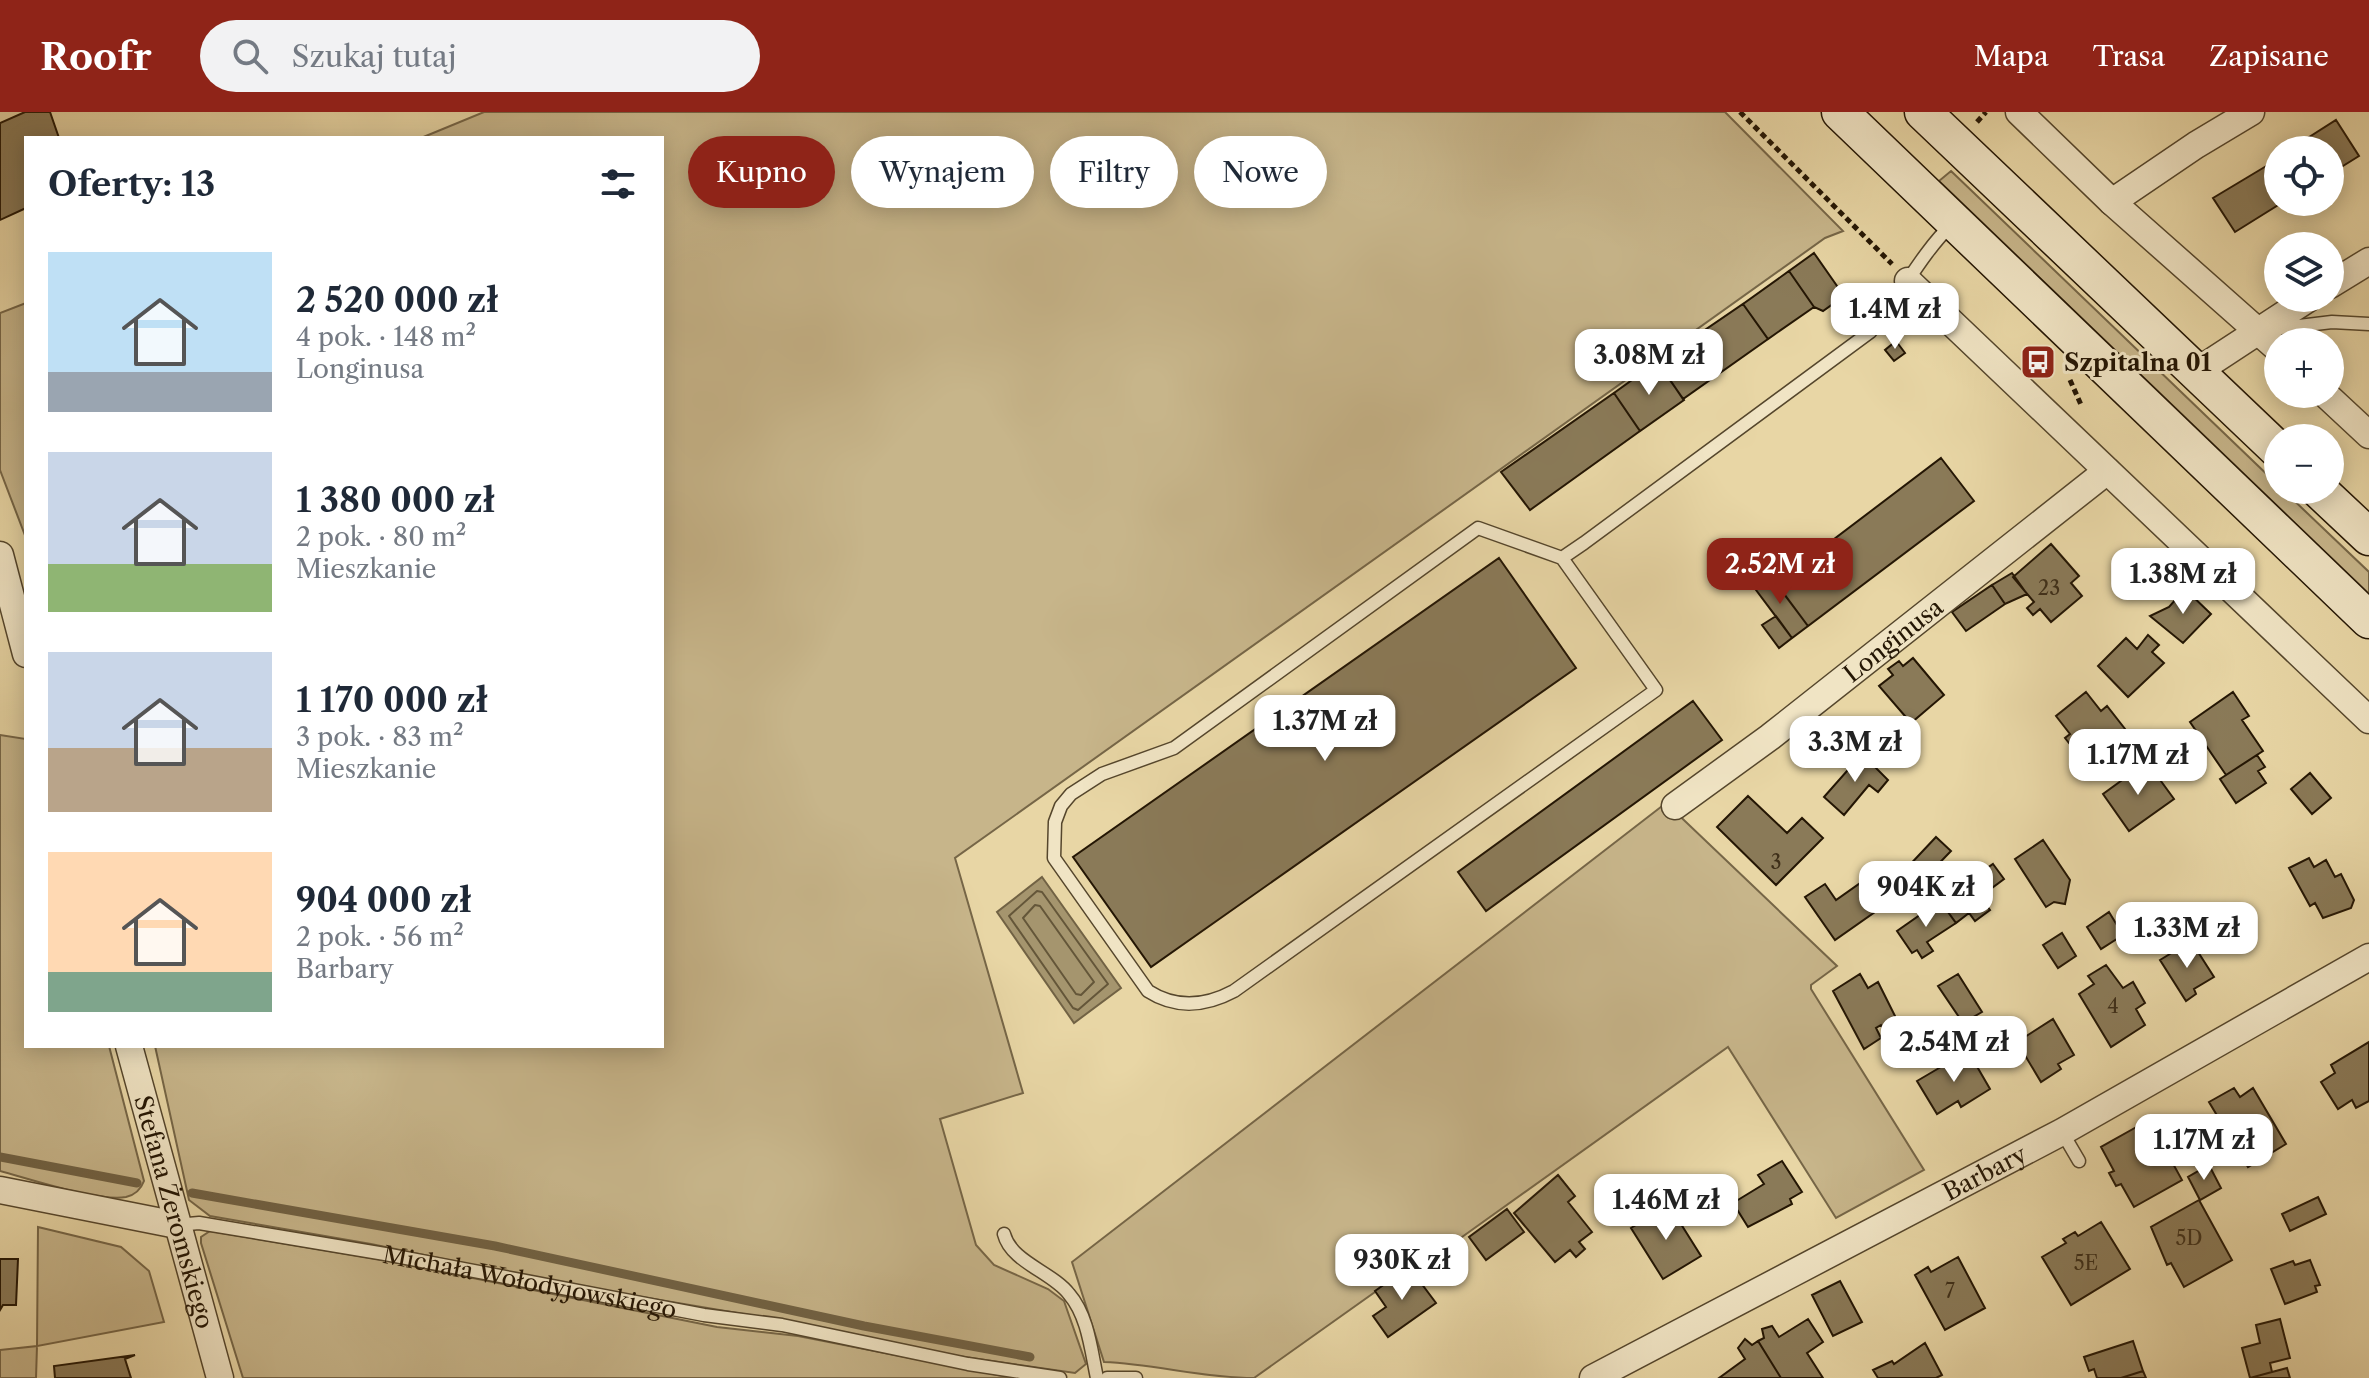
<!DOCTYPE html>
<html lang="pl">
<head>
<meta charset="utf-8">
<style>
	:root { --surface:#fff; --page:#f2f2f3; --text:#1f2937; --muted:#747a83; --accent:#8f2418 }
	body { margin:0; font-family:"Libre Caslon Text",serif; background:var(--page); color:var(--text); height:100vh; display:flex; flex-direction:column; font-size:30px; white-space:nowrap }
	* { box-sizing:border-box; margin:0 }
	p { font-size:26px; color:var(--muted) }
	.icon { flex:none; width:44px; height:44px; fill:none; stroke:currentColor; stroke-width:2; stroke-linecap:round; stroke-linejoin:round }
	.map { position:relative; flex:1; overflow:hidden }
	.sheet { position:absolute; left:24px; top:24px; width:640px; height:912px; display:flex; flex-direction:column; background:var(--surface); border-radius:0px; box-shadow:0 4px 20px #0003 }
	.sheet>* { flex:none }
	.top-card { position:absolute; left:688px; top:24px; width:760px; height:72px; display:flex; gap:16px }
	.buttons { position:absolute; left:2264px; top:24px; display:grid; gap:16px }
	.buttons a { display:grid; place-items:center; width:80px; height:80px; border-radius:50%; background:var(--surface); box-shadow:0 4px 20px #0003; font-size:40px }
	.price { position:absolute; translate:-50% -68px; padding:0 18px; border-radius:16px; background:#fff; color:#222; font-size:26px; line-height:52px; filter:drop-shadow(0 2px 4px #0008) }
	.price::after { content:''; position:absolute; left:50%; top:48px; width:24px; height:18px; margin-left:-12px; background:inherit; clip-path:polygon(0 0,100% 0,50% 100%) }
	.price.on { background:var(--accent); color:#fff }
	ul { padding:0; list-style:none }
	li { display:flex; align-items:center; gap:24px; height:200px; padding:0 24px }
	li span { display:grid; place-items:center; flex:none; width:224px; height:160px; border-radius:0px; color:#555 }
	li>.icon { margin-inline-start:auto }
	span .icon { width:96px; height:96px; fill:#fffc; stroke-width:1 }
	li b { font-size:34px }
	h2 { display:flex; justify-content:space-between; align-items:center; height:96px; padding:0 24px; font-size:34px }
	.chip { padding:0 28px; border-radius:36px; background:var(--surface); box-shadow:0 4px 20px #0003; font-size:28px; line-height:72px }
	.chip.on { background:var(--accent); color:#fff }
	header { display:flex; align-items:center; gap:48px; box-sizing:border-box; height:112px; padding:0 40px; background:var(--accent); color:#fff }
	header strong { font-size:38px }
	nav { display:flex; gap:44px; margin-inline-start:auto; font-size:28px }
	.search { width:560px; height:72px; background:var(--page); display:flex; align-items:center; gap:20px; box-sizing:border-box; padding:0 28px; border-radius:44px; color:var(--muted); font-size:30px }
	.map>svg:first-child { display:block }
	.green { fill:#c7b58a; stroke:#766647; stroke-width:2 }
	.water { fill:#a5956e; stroke:#716244; stroke-width:2 }
	.lines { fill:none; stroke-linecap:round; stroke-linejoin:round }
	.shore { stroke:#645639; stroke-width:2 }
	.stream { stroke:#716244; stroke-width:9 }
	.building { fill:#8a7a58; stroke:#241604; stroke-width:2 }
	.lane-casing { stroke:#55462c; stroke-width:15 }
	.street-casing { stroke:#55462c; stroke-width:29 }
	.secondary-casing { stroke:#241604; stroke-width:39 }
	.path { stroke:#241604; stroke-width:5; stroke-dasharray:6 4; stroke-linecap:butt }
	.lane { stroke:#f0e4c4; stroke-width:12 }
	.street { stroke:#f0e4c4; stroke-width:26 }
	.secondary { stroke:#f0e4c4; stroke-width:36 }
	.labels { text-anchor:middle; dominant-baseline:central; stroke-width:6; stroke-linejoin:round; paint-order:stroke }
	.number-label { font-size:20px; fill:#3e2f19 }
	.poi-label { font-size:24px; font-weight:bold; fill:#241604; stroke:#f0e4c4; text-anchor:start }
	.street-label { font-size:24px; fill:#241604; stroke:#f0e4c4 }
</style>
</head>
<body>
<header>
<strong>Roofr</strong>
<div class="search"><svg class="icon" aria-label="search" viewBox="0 0 24 24"><circle cx="10" cy="10" r="6"/><path d="M15 15l6 6"/></svg>Szukaj tutaj</div>
<nav><a>Mapa</a><a>Trasa</a><a>Zapisane</a></nav>
</header>
<div class="map">
<svg width="2369" height="1266" viewBox="0 0 2369 1266">
	<rect width="100%" height="100%" fill="#e8d6a5"/>
	<filter id="stains"><feTurbulence type="fractalNoise" baseFrequency=".0025" numOctaves="4"/><feColorMatrix values="0 0 0 0 .2 0 0 0 0 .09 0 0 0 0 .02 0 0 0 .5 -.17"/></filter>
	<radialGradient id="worn" r=".72"><stop offset=".6" stop-color="#630" stop-opacity="0"/><stop offset="1" stop-color="#630" stop-opacity=".3"/></radialGradient>
	<path class="green" d="M484,0H1725L1843,119L1825,126L955,746L1023,981L940,1007L976,1133L994,1153L1048,1177L1064,1189L1086,1252L1075,1261L923,1239L796,1211L565,1172L371,1132L210,1104L189,1088L155,934H662V26H421Z
		M1951,59L2278,373V378H2283L2369,460V482L1939,69Z
		M26,191V426L0,358V201Z
		M0,623L26,627V934H109L144,1069C141,1077 135,1083 126,1085C98,1090 30,1067 0,1059Z
		M1666,691L1837,854L1811,873V877L1924,1058L1836,1106L1728,935L1455,1130L1451,1126L1254,1266C1203,1266 1155,1252 1104,1250L1072,1150Z
		M38,1115L121,1135L149,1159L164,1210L37,1234L36,1266H0V1238L37,1234Z
		M210,1119L383,1148L717,1215L798,1224L1013,1266H243L201,1131V1125Z"/>
	<path class="water" d="M1042,765L1121,876L1074,911L997,800Z"/>
	<g class="lines">
		<path class="shore" d="M1037,779L1042,780L1108,872L1078,898L1073,896L1009,804Z
			M1035,793L1040,794L1094,870L1081,883L1076,882L1023,806Z"/>
		<path class="stream" d="M0,1045L137,1071
			M192,1081L495,1134L864,1214L1030,1245"/>
	</g>
	<path class="building" d="M25,0H50L59,26H26V96L0,108V11Z
		M2336,8L2359,44L2330,62V38H2297L2295,34Z
		M2268,53L2278,69V90H2283L2235,120L2213,86Z
		M1814,141L1844,184L1823,199L1814,195L1789,159Z
		M1789,159L1814,195L1768,227L1743,192Z
		M1743,192L1768,227L1683,287L1658,250Z
		M1896,229L1905,241L1894,249L1885,238Z
		M1657,250L1684,288L1640,319L1614,281Z
		M1614,281L1640,319L1530,398L1501,360Z
		M1941,346L1974,389L1808,514L1776,471Z
		M2051,432L2079,464L2071,471L2082,484L2051,510L2040,497L2033,503L2027,496L2034,490L2013,465Z
		M1499,446L1576,556L1151,855L1073,745Z
		M2012,461L2027,482L2005,492L1992,473Z
		M1769,462L1808,514L1792,526L1753,474Z
		M1992,473L2005,492L1966,519L1952,500Z
		M2185,477L2211,502L2183,531L2150,504L2169,495Z
		M1776,504L1792,526L1779,536L1762,513Z
		M2148,523L2159,533L2152,540L2164,551L2128,585L2098,554L2126,526L2137,537Z
		M1913,546L1944,583L1911,611L1879,574L1893,563L1888,557L1899,549L1903,554Z
		M2086,580L2101,599L2107,594L2129,622L2088,655L2065,626L2070,622L2056,604Z
		M2233,580L2249,604L2242,608L2263,639L2226,663L2190,610Z
		M1693,589L1722,628L1486,799L1458,760Z
		M1862,642L1888,668L1878,680L1869,673L1844,703L1824,685Z
		M2257,643L2265,655L2258,659L2266,671L2236,691L2220,667Z
		M2147,650L2174,687L2129,719L2103,682Z
		M2310,661L2331,686L2312,702L2291,677Z
		M1748,684L1787,721L1802,706L1823,726L1776,773L1717,715Z
		M1936,725L1951,739L1919,772L1904,759Z
		M2043,728L2070,768L2065,792L2054,790L2046,795L2015,747Z
		M2309,746L2314,755L2326,748L2335,765L2341,762L2354,788L2351,796L2323,806L2315,791L2310,794L2289,756Z
		M1993,752L2004,767L1980,785L1990,798L1975,809L1969,801L1956,811L1940,789Z
		M1883,755L1902,781L1835,828L1805,785L1825,772L1836,788Z
		M1940,789L1956,811L1927,830L1933,839L1922,846L1917,838L1912,841L1897,819Z
		M2109,800L2123,823L2101,837L2087,815Z
		M2062,821L2076,844L2058,856L2043,833Z
		M2191,829L2214,865L2194,877L2196,882L2186,889L2160,848Z
		M2106,853L2123,876L2133,870L2145,891L2136,897L2145,913L2111,935L2079,882L2094,872L2088,864Z
		M1860,862L1868,876L1878,870L1897,908L1884,917L1881,913L1876,916L1881,926L1864,937L1833,879Z
		M1958,862L1982,900L1963,911L1938,874Z
		M2053,907L2074,943L2058,952L2061,957L2041,970L2017,930Z
		M2369,930V989L2356,996L2352,988L2338,997L2321,970L2335,961L2331,953Z
		M1968,939L1990,977L1961,995L1958,989L1937,1002L1917,969Z
		M2234,976L2240,985L2253,976L2286,1032L2248,1055L2209,990Z
		M2149,1008L2182,1068L2134,1095L2121,1072L2116,1074L2109,1061L2114,1059L2101,1035Z
		M1782,1049L1802,1080L1790,1087L1792,1092L1748,1115L1733,1091L1764,1072L1758,1063Z
		M2209,1053L2221,1076L2200,1088L2188,1065Z
		M1558,1063L1575,1084L1568,1090L1592,1120L1579,1130L1585,1137L1576,1145L1570,1138L1555,1150L1514,1101Z
		M2318,1085L2326,1102L2290,1119L2282,1102Z
		M2199,1088L2232,1148L2184,1175L2171,1151L2167,1153L2151,1115Z
		M1669,1093L1701,1144L1663,1167L1631,1116Z
		M1507,1097L1524,1120L1486,1148L1469,1125Z
		M2101,1110L2130,1157L2071,1193L2042,1145L2066,1131L2063,1127L2075,1120L2078,1124Z
		M1958,1145L1985,1196L1945,1218L1915,1163L1928,1155L1931,1160Z
		M0,1147H18L16,1193H3L0,1198Z
		M2310,1148L2320,1173L2315,1174L2317,1180L2285,1192L2271,1157L2293,1149L2295,1153Z
		M1409,1155L1436,1191L1388,1225L1373,1204L1386,1195L1375,1179Z
		M1840,1169L1862,1210L1833,1224L1812,1183Z
		M1808,1207L1823,1230L1807,1241L1823,1266H1781L1758,1229L1764,1226L1762,1217L1772,1214L1779,1225Z
		M2280,1207L2290,1246L2270,1251L2272,1260L2250,1266L2242,1236L2260,1231L2256,1213Z
		M1745,1227L1752,1233L1758,1229L1781,1266H1719L1745,1247L1738,1236Z
		M2133,1229L2143,1259L2121,1266H2097L2094,1257L2089,1259L2084,1245Z
		M1925,1231L1942,1263L1936,1266H1878L1873,1258L1892,1249L1894,1252Z
		M135,1243L125,1247L131,1266H55L54,1254Z
		M2287,1256L2290,1266H2250L2272,1260Z
		M2143,1259L2146,1266H2121Z"/>
	<g class="lines">
		<defs>
			<g id="lane">
				<path d="M2273,217L2332,210L2369,212"/>
				<path d="M1562,446L1656,578L1234,879C1206,894 1176,897 1148,879L1054,746L1055,710L1061,694L1071,682L1102,662L1174,636L1478,416L1562,446L1584,431L1870,220C1900,186 1919,144 1952,112"/>
				<path d="M2062,1020L2079,1049"/>
				<path id="s1" d="M177,1113L199,1111L385,1142L704,1203L782,1213L968,1252L1060,1266"/>
				<path d="M1004,1122C1011,1150 1052,1160 1069,1182C1088,1204 1091,1238 1097,1266"/>
				<path d="M1107,1266H1136"/>
			</g>
			<g id="street">
				<path d="M2019,0L2112,90L2278,237"/>
				<path d="M2112,90L2196,33L2251,0"/>
				<path d="M1908,169L2369,608"/>
				<path d="M2330,173L2369,149"/>
				<path d="M2196,260L2309,186"/>
				<path d="M2325,282L2369,323"/>
				<path d="M0,443L26,542"/>
				<path id="s2" d="M1675,694L1770,625L2107,359"/>
				<path id="s3" d="M129,934L220,1266"/>
				<path d="M0,1078L177,1113"/>
				<path id="s4" d="M1593,1266L2062,1020L2369,845"/>
			</g>
			<path id="secondary" d="M1840,0L2369,508
				M1923,0L2278,338
				M2319,378L2369,425"/>
		</defs>
		<use href="#lane" class="lane-casing"/>
		<use href="#street" class="street-casing"/>
		<use href="#secondary" class="secondary-casing"/>
		<path class="path" d="M1740,0L1892,152
			M1977,10L1986,0
			M2070,268L2082,295"/>
		<use href="#lane" class="lane"/>
		<use href="#street" class="street"/>
		<use href="#secondary" class="secondary"/>
	</g>
	<defs>
		<symbol id="bus-square" viewBox="-11 -11 22 22"><rect x="-9" y="-9" width="18" height="18" rx="4" fill="#8f2418" stroke="#f0e4c4"/><path d="M-5-6H5V4H4V6H2V4H-2V6H-4V4H-5ZM-3.5-4V0h7V-4ZM-3.5 1.2v1.5H-2V1.2ZM2 1.2v1.5H3.5V1.2Z" fill="#fff"/></symbol>
	</defs>
	<g fill-rule="evenodd">
		<use href="#bus-square" x="2018" y="230" width="40" height="40"/>
	</g>
	<g class="labels">
		<g class="number-label">
			<text x="2049" y="476">23</text>
			<text x="1776" y="750">3</text>
			<text x="2113" y="894">4</text>
			<text x="2189" y="1126">5D</text>
			<text x="2086" y="1151">5E</text>
			<text x="1950" y="1179">7</text>
		</g>
		<g class="poi-label">
			<text x="2064" y="250">Szpitalna 01</text>
		</g>
		<g class="street-label">
			<text stroke="none"><textPath href="#s2" startOffset="274">Longinusa</textPath></text>
			<text stroke="none"><textPath href="#s4" startOffset="442">Barbary</textPath></text>
			<text stroke="none"><textPath href="#s3" startOffset="172">Stefana Żeromskiego</textPath></text>
			<text stroke="none"><textPath href="#s1" startOffset="358">Michała Wołodyjowskiego</textPath></text>
		</g>
	</g>
	<rect width="100%" height="100%" filter="url(#stains)"/>
	<rect width="100%" height="100%" fill="url(#worn)"/>
</svg>
<div class="buttons">
<a><svg class="icon" aria-label="locate" viewBox="0 0 24 24"><circle cx="12" cy="12" r="6"/><path d="M12 2v4M12 18v4M2 12h4M18 12h4"/></svg></a>
<a><svg class="icon" aria-label="layers" viewBox="0 0 24 24"><path d="M12 4l9 5-9 5-9-5zM3 14l9 5 9-5"/></svg></a>
<a>+</a>
<a>−</a>
</div>
<b class="price" style="left:1895px;top:239px">1.4M zł</b>
<b class="price" style="left:1649px;top:285px">3.08M zł</b>
<b class="price on" style="left:1780px;top:494px">2.52M zł</b>
<b class="price" style="left:2183px;top:504px">1.38M zł</b>
<b class="price" style="left:1325px;top:651px">1.37M zł</b>
<b class="price" style="left:1855px;top:672px">3.3M zł</b>
<b class="price" style="left:2138px;top:685px">1.17M zł</b>
<b class="price" style="left:1926px;top:817px">904K zł</b>
<b class="price" style="left:2187px;top:858px">1.33M zł</b>
<b class="price" style="left:1954px;top:972px">2.54M zł</b>
<b class="price" style="left:2204px;top:1070px">1.17M zł</b>
<b class="price" style="left:1666px;top:1130px">1.46M zł</b>
<b class="price" style="left:1402px;top:1190px">930K zł</b>
<div class="top-card">
<a class="chip on">Kupno</a>
<a class="chip">Wynajem</a>
<a class="chip">Filtry</a>
<a class="chip">Nowe</a>
</div>
<section class="sheet">
<h2>Oferty: 13<svg class="icon" aria-label="filters" viewBox="0 0 24 24"><path d="M4 7h16M4 17h16"/><circle cx="9" cy="7" r="2"/><circle cx="15" cy="17" r="2"/></svg></h2>
<ul>
<li><span style="background:linear-gradient(#bfe0f5 75%,#9aa5b1 0)"><svg class="icon" aria-label="home" viewBox="0 0 24 24"><path d="M3 11l9-7 9 7M6 9v11h12V9"/></svg></span><div><b>2 520 000 zł</b><p>4 pok. · 148 m²</p><p>Longinusa</p></div></li>
<li><span style="background:linear-gradient(#c9d6e8 70%,#8fb573 0)"><svg class="icon" aria-label="home" viewBox="0 0 24 24"><path d="M3 11l9-7 9 7M6 9v11h12V9"/></svg></span><div><b>1 380 000 zł</b><p>2 pok. · 80 m²</p><p>Mieszkanie</p></div></li>
<li><span style="background:linear-gradient(#c9d6e8 60%,#b9a48a 0)"><svg class="icon" aria-label="home" viewBox="0 0 24 24"><path d="M3 11l9-7 9 7M6 9v11h12V9"/></svg></span><div><b>1 170 000 zł</b><p>3 pok. · 83 m²</p><p>Mieszkanie</p></div></li>
<li><span style="background:linear-gradient(#ffd9b3 75%,#7fa58c 0)"><svg class="icon" aria-label="home" viewBox="0 0 24 24"><path d="M3 11l9-7 9 7M6 9v11h12V9"/></svg></span><div><b>904 000 zł</b><p>2 pok. · 56 m²</p><p>Barbary</p></div></li>
</ul>
</section>
</div>
</body>
</html>
